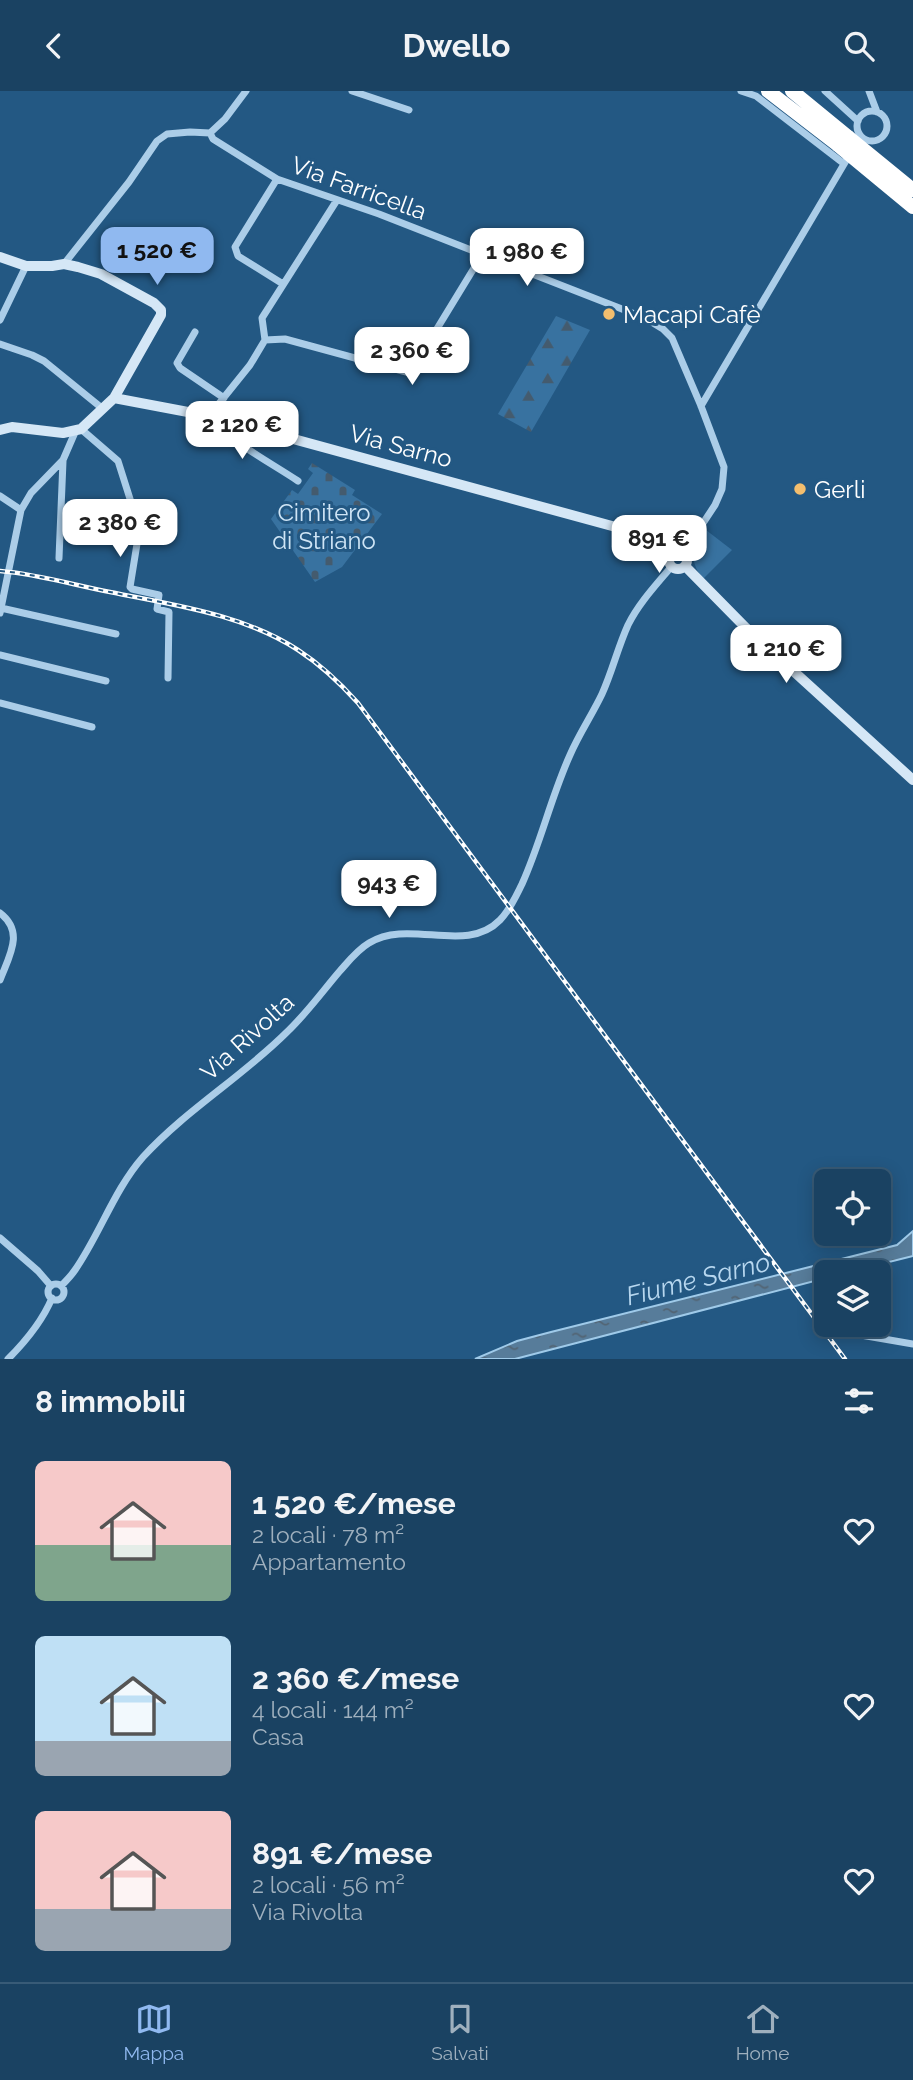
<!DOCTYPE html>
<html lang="it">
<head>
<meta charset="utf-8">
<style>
	:root { --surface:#1a4262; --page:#234968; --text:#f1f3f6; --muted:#9fb0be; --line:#385b77; --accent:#90b9f0 }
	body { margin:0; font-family:Raleway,sans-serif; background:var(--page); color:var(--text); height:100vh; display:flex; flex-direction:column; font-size:26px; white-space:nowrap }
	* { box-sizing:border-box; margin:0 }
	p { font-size:23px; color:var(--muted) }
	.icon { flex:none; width:38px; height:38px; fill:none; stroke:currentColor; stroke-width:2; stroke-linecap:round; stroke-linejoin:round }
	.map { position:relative; height:1268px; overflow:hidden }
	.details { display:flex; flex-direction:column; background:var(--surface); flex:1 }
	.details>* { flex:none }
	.buttons { position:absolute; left:814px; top:1078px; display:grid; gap:14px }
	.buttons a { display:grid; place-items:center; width:77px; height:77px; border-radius:10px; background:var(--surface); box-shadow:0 4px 18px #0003,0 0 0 2px var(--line); font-size:35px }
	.price { position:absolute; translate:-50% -60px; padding:0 16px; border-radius:14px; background:#fff; color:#222; font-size:23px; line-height:46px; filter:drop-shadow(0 2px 4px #0008) }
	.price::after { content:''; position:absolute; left:50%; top:42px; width:21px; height:16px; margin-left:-10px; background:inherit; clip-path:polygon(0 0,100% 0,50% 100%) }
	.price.active { background:var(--accent); color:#111 }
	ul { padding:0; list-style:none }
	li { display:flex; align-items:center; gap:21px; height:175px; padding:0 35px }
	li span { display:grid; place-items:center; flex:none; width:196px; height:140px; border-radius:10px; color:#555 }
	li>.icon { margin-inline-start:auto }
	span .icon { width:84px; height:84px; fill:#fffc; stroke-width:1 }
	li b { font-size:30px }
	h2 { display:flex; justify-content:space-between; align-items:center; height:84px; padding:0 35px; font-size:30px }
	header { display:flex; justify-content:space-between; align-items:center; height:91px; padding:0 35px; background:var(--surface); font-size:32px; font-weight:700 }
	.dock { display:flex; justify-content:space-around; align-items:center; height:98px; border-top:2px solid var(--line); background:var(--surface); font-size:19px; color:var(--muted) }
	.dock a { display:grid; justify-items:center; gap:4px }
	.dock .active { color:var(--accent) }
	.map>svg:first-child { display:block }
	.green { fill:#3872a0 }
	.forest { fill:url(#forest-firs) }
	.cemetery { fill:url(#cemetery-stones) }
	.water { fill:url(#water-ripples); stroke:#9fcae9; stroke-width:2 }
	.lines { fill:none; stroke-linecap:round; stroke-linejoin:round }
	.street { stroke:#abcde8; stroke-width:7 }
	.secondary { stroke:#d5e7f6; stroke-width:10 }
	.highway { stroke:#fff; stroke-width:14 }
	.rail-casing { stroke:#fff; stroke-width:4.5 }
	.rail { stroke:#235883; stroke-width:2; stroke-dasharray:5; stroke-linecap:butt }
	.highway-bridge { stroke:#fff; stroke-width:14 }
	.poi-dot { fill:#f3be6e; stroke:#235883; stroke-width:2.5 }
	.labels { text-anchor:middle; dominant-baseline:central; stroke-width:6; stroke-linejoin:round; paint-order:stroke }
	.street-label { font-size:24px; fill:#fff; stroke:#235883 }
	.poi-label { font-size:24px; fill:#fff; stroke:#235883; text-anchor:start }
	.park-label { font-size:24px; fill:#cfe5f6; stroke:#235883 }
	.water-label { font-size:26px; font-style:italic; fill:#b7d7ef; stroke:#235883 }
</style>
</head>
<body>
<header><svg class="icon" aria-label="back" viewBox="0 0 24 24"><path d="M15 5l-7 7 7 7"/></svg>Dwello<svg class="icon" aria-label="search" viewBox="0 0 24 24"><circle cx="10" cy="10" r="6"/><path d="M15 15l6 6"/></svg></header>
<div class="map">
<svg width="913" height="1268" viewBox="0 0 913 1268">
	<defs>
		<pattern id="forest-firs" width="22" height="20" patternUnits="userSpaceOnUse" patternTransform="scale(1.75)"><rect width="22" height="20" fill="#3872a0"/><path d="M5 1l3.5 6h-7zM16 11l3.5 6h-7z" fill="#445b6e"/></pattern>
		<pattern id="cemetery-stones" width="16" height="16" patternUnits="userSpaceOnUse" patternTransform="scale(1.75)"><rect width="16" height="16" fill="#3872a0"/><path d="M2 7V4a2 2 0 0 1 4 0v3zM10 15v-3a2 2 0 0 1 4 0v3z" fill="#445b6e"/></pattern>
		<pattern id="water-ripples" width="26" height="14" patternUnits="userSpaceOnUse" patternTransform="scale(1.75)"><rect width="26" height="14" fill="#577c9a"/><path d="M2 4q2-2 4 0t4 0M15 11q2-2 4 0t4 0" fill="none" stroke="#526473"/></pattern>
	</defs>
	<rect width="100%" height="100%" fill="#235883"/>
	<path class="green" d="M706,439L732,459L703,488C688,468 692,458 706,439Z"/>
	<path class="forest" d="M556,225L590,239L531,341L498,323Z"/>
	<path class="cemetery" d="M312,372L355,399L352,404L382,423L342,476L315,491L271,428L292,399L298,403L313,382L308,378Z"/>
	<path class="water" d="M913,1140V1165L849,1181H826V1187L515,1268H475L517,1250L551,1241L897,1154Z"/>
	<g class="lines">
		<path class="street" d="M352,0L409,19
			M741,0L756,5L843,72
			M825,0L858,30
			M869,0L877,21
			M857 35a15 15 0 1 1 30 0a15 15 0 1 1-30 0Z
			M210,42L213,48L277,88L379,123L645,227L663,238L672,247L701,315L724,376L722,398L715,414L684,461
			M277,88L235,156L238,165L283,193
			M64,173L129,91L157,50L167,43L190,41L210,42L225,28L246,0
			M0,229L26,175
			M195,241L177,272L180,277L224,307
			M265,249L285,248L410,282L482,164
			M0,253L32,264L44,270L103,318
			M701,315L850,63
			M81,338L118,370L131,411L142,422L130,496L132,498L159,504L157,518L169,521L168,587
			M298,390C268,370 232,352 209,325L250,274L265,249L262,227L337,109
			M0,405L21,419
			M59,467L63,370
			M1,517L116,543
			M0,522L21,419L31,402L63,369L76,339
			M0,564L106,590
			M0,612L92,636
			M0,822C25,841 9,865 0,889
			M0,1147L38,1180L51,1195
			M48 1201a8 8 0 1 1 16 0a8 8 0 1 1-16 0Z
			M61,1195C66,1190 71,1185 75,1179C100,1143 114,1099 143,1066C186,1019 242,986 287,941C306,923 322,901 339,881C348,871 357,859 369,852C409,827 466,864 500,829C510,819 516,805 522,793C541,751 551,706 570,664C579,643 592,624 602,603C612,581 618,556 628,534C639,512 656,494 672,475
			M855,1243L913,1253
			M8,1268C26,1250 42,1231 52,1207"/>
		<path class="secondary" d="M0,166L26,175H52L64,173L78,176L101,183L154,212L161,219V224L114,307L81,338L63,342L12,336L0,339
			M114,307L209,325L623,438L638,443L671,463
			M669 469a9 9 0 1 1 18 0a9 9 0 1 1-18 0Z
			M685,475L746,537L913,689"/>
		<path class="highway" d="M768,0L838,54
			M792,0L848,46"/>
		<defs>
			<path id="rail" d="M0,480C37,483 74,494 110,501C173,514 243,523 298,559C321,574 340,592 358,612L845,1268"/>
		</defs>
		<use href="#rail" class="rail-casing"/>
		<use href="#rail" class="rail"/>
		<path class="highway-bridge" d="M848,46L913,99
			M838,54L913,116"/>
	</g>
	<g class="poi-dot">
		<circle cx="609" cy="223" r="7"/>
		<circle cx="800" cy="398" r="7"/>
	</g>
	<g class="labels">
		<g class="street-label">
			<text transform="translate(359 97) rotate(20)">Via Farricella</text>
			<text transform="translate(401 355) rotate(15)">Via Sarno</text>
			<text transform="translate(247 946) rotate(-42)">Via Rivolta</text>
		</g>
		<g class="poi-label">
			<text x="623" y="223">Macapi Cafè</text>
			<text x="814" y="398">Gerli</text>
		</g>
		<g class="park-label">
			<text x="324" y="421">Cimitero<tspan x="324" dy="28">di Striano</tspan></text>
		</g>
		<g class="water-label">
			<text transform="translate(698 1188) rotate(-14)">Fiume Sarno</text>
		</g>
	</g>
</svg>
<div class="buttons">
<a><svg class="icon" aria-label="locate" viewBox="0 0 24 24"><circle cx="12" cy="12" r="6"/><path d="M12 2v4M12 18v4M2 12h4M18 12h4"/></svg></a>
<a><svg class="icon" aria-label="layers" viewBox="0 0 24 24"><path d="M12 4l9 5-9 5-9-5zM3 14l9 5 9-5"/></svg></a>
</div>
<b class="price active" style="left:157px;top:196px">1 520 €</b>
<b class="price" style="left:527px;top:197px">1 980 €</b>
<b class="price" style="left:412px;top:296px">2 360 €</b>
<b class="price" style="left:242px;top:370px">2 120 €</b>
<b class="price" style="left:120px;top:468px">2 380 €</b>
<b class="price" style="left:659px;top:484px">891 €</b>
<b class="price" style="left:786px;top:594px">1 210 €</b>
<b class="price" style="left:389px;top:829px">943 €</b>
</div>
<section class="details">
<h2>8 immobili<svg class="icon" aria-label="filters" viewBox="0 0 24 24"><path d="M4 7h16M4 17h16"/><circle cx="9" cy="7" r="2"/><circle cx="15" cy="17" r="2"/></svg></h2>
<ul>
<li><span style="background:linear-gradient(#f6c9c9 60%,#7fa58c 0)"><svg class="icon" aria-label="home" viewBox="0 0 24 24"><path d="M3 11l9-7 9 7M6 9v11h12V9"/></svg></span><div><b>1 520 €/mese</b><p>2 locali · 78 m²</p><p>Appartamento</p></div><svg class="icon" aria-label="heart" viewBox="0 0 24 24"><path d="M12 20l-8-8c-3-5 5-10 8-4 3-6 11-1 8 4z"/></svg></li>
<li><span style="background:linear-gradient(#bfe0f5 75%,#9aa5b1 0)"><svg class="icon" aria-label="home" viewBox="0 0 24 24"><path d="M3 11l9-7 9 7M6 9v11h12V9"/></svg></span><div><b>2 360 €/mese</b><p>4 locali · 144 m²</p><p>Casa</p></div><svg class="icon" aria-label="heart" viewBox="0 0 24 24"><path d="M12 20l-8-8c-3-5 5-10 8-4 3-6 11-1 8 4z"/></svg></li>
<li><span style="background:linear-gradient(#f6c9c9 70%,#9aa5b1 0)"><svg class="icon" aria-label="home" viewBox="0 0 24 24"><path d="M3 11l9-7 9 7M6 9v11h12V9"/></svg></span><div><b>891 €/mese</b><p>2 locali · 56 m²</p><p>Via Rivolta</p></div><svg class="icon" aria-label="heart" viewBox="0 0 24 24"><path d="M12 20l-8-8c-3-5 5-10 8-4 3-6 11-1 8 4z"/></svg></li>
</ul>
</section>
<nav class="dock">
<a class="active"><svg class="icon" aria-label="map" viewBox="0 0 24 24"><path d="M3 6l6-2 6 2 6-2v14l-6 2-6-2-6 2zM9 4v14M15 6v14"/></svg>Mappa</a>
<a><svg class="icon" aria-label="saved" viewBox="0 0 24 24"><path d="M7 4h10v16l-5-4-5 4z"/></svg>Salvati</a>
<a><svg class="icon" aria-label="home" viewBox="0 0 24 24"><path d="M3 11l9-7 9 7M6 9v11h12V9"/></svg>Home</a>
</nav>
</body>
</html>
